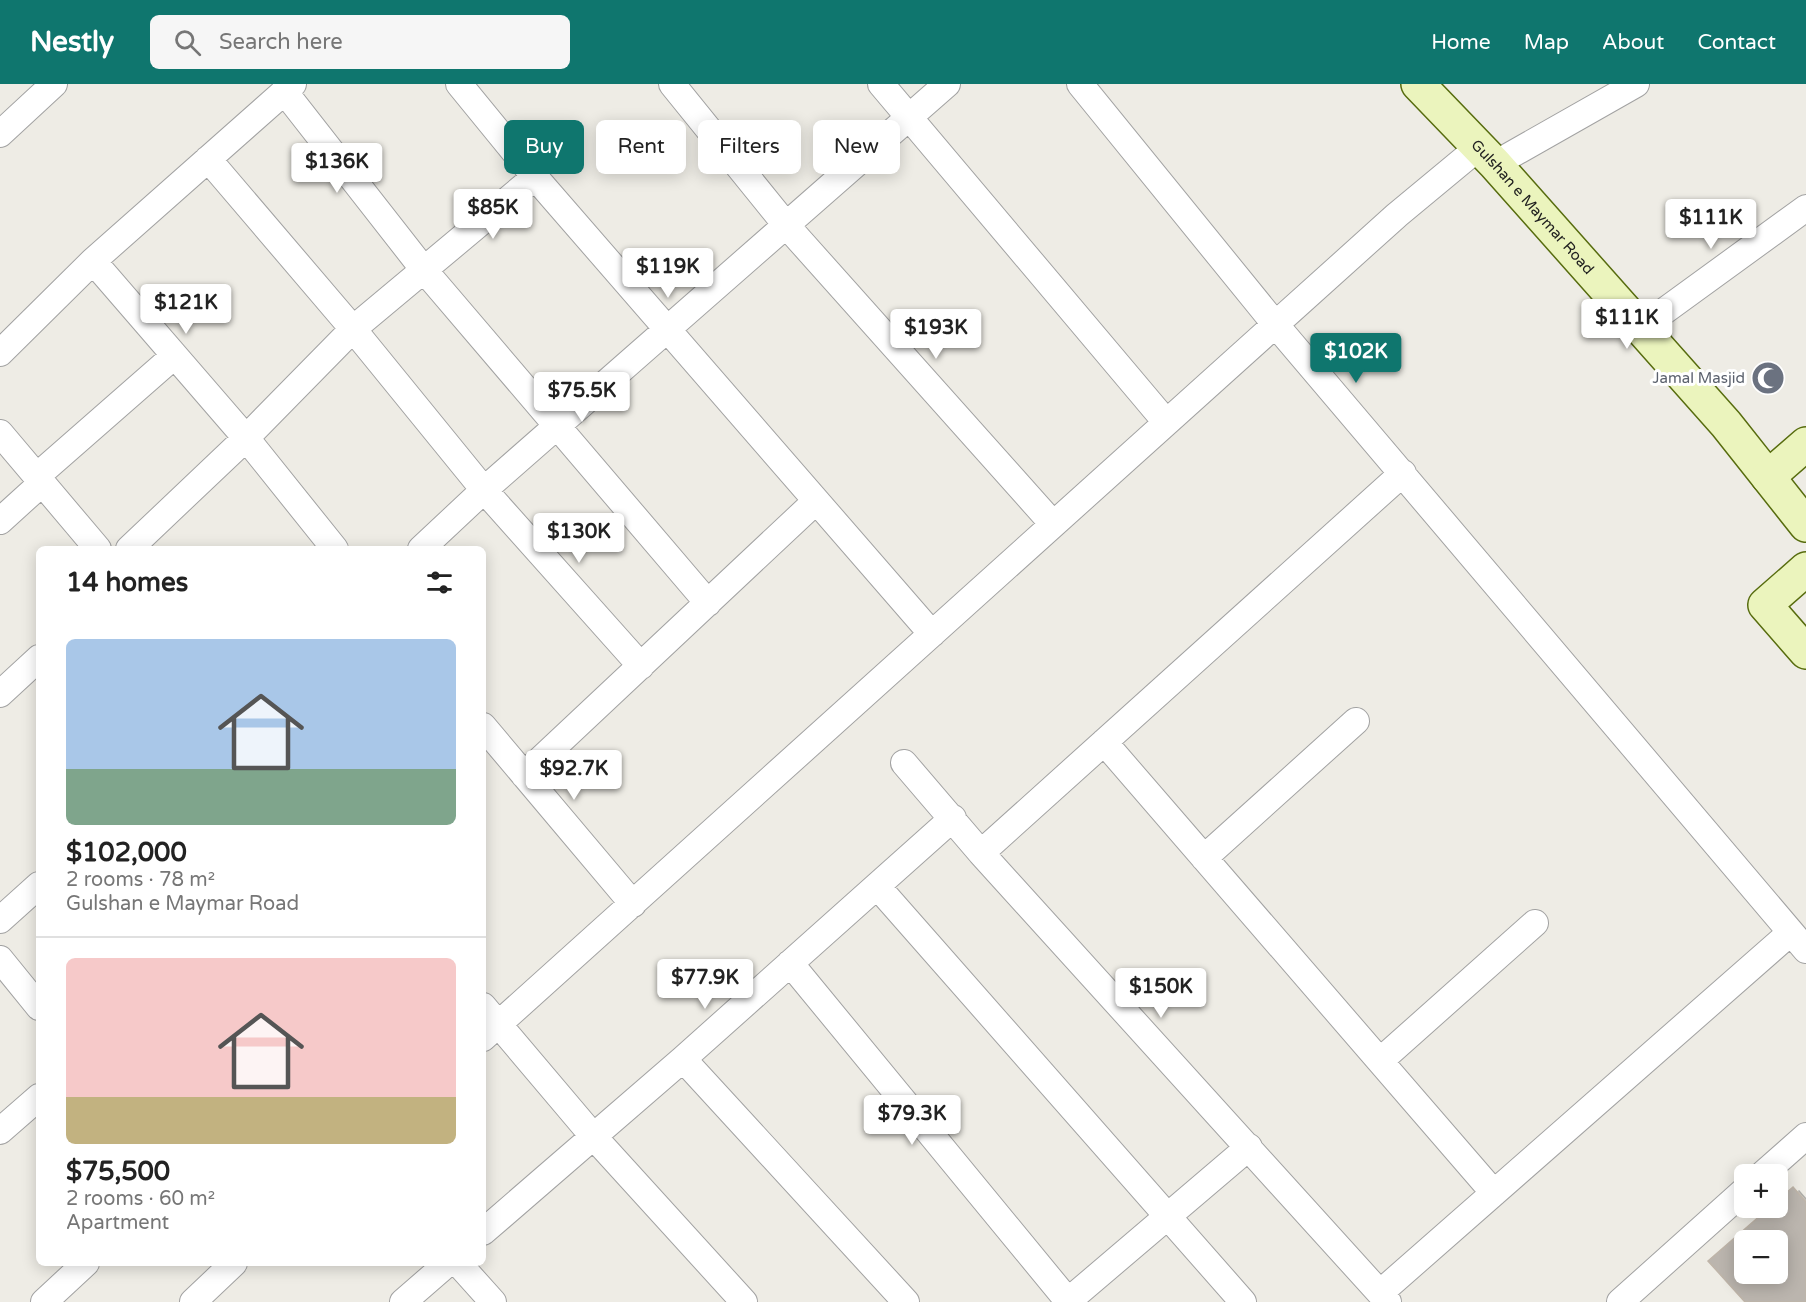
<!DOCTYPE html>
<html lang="en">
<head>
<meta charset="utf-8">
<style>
	:root { --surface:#fff; --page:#f6f6f6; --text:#222; --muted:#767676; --line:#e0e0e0; --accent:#0f766e }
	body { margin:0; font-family:"Varela Round",sans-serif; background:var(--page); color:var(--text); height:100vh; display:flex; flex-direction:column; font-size:22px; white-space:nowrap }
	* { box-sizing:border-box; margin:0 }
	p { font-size:20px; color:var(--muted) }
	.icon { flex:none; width:33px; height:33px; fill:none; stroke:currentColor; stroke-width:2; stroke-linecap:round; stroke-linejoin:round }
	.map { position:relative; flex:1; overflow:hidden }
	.panel { position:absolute; left:36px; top:462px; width:450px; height:720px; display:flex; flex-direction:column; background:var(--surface); border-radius:9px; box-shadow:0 3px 15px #0003 }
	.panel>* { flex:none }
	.banner { position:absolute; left:504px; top:36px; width:570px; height:54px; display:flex; gap:12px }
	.buttons { position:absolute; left:1734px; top:1080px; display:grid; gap:12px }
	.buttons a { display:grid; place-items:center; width:54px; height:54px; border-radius:9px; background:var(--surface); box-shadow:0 3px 15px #0003; font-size:30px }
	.price { position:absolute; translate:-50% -51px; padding:0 14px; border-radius:6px; background:#fff; color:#222; font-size:20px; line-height:39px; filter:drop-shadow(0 2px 3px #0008) }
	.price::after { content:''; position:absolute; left:50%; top:36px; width:18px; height:14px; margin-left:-9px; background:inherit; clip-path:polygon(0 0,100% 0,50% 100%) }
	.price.selected { background:var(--accent); color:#fff }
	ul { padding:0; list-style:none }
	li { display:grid; align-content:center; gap:12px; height:318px; padding:0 30px }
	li+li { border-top:2px solid var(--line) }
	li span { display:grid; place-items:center; height:186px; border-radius:9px; color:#555 }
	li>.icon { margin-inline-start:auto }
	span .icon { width:108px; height:108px; fill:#fffc; stroke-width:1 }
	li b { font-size:26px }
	h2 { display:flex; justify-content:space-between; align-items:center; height:72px; padding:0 30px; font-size:26px }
	.chip { padding:0 21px; border-radius:9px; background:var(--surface); box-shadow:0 3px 15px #0003; font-size:21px; line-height:54px }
	.chip.selected { background:var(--accent); color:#fff }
	header { display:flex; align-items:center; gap:36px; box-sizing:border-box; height:84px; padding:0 30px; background:var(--accent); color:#fff }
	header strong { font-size:28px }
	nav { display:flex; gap:33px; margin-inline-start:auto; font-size:21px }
	.search { width:420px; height:54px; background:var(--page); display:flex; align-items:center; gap:15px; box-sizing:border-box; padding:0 21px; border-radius:9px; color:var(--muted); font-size:22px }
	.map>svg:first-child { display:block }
	.building { fill:#bbb5ae; stroke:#bfb5a9; stroke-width:1.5; fill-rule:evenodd; filter:url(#shadow) }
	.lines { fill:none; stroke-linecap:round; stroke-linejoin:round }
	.minor-casing { stroke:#a2a2a2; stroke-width:28 }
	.secondary-casing { stroke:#576c0e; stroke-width:36 }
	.minor { stroke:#fff; stroke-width:26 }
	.secondary { stroke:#ebf4bd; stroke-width:33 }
	.labels { text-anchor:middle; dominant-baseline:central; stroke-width:6; stroke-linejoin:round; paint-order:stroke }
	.street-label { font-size:15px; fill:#1e1e1e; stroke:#fff }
	.worship-label { font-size:15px; fill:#5b616d; stroke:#fff; text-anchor:end }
</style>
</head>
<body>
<header>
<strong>Nestly</strong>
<div class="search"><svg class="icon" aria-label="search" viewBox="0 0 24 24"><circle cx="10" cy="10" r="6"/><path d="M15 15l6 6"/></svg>Search here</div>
<nav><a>Home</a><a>Map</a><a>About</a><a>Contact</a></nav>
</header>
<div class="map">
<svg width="1806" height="1218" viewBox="0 0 1806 1218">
	<defs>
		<filter id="shadow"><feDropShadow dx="6" dy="4" stdDeviation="0" flood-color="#0004"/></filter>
	</defs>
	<rect width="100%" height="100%" fill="#eeece5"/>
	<path class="building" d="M1793,1103L1806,1118V1218H1745L1708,1177L1769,1124H1778V1116ZM1744,1156H1778V1190H1744Z"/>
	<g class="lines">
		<defs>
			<path id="minor" d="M459,0L535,93L932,550
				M672,0L786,141L1053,440
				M881,0L1166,338
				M1080,0L1275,240L1806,866
				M284,7L424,186L708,519
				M0,50L54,0
				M208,75L353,245L484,406L641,582
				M1495,80L1636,0
				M93,177L246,354L335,465
				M1641,244L1806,124
				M0,269L93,177L293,0
				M0,349L98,465
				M37,392L174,272
				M0,437L42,399
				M129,465L246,354L353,245L535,93
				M421,465L484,406L947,0
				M0,610L39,574
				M483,642L633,820
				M1104,658L1494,1109
				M904,679L981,769L1388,1218
				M524,691L816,417
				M981,769L1403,389
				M1204,774L1356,637
				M877,802L1243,1218
				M0,836L39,801
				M0,875L39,923
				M790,879L1068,1217
				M483,922L593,1052L744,1218
				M483,954L1397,131L1479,63
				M683,975L906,1218
				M1380,977L1535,839
				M0,1047L39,1013
				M1763,1090L1806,1052
				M483,1148L683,975L953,734
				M458,1179L493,1218
				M1380,1209L1790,849
				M44,1218L86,1179
				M193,1218L234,1179
				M403,1218L448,1179
				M1067,1218L1249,1063
				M1620,1218L1744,1107"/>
			<g id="secondary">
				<path id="s1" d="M1418,0L1495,80L1726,340L1806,441"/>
				<path d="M1768,393L1806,360"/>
				<path d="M1806,485L1765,521L1806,568"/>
			</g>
		</defs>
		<use href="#minor" class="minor-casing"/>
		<use href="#secondary" class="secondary-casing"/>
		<use href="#minor" class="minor"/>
		<use href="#secondary" class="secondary"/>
	</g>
	<defs>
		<symbol id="mosque-disc" viewBox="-11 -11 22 22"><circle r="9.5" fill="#6b7280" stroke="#fff"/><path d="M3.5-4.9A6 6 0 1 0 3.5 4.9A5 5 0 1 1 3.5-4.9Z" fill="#fff"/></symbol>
	</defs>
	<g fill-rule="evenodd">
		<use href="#mosque-disc" x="1749" y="275" width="38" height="38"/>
	</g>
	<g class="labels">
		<g class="street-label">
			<text stroke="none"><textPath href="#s1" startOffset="168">Gulshan e Maymar Road</textPath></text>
		</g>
		<g class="worship-label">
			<text x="1745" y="294">Jamal Masjid</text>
		</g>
	</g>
</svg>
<div class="buttons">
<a>+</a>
<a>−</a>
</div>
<b class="price" style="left:337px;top:110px">$136K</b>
<b class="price" style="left:493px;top:156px">$85K</b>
<b class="price" style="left:1711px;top:166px">$111K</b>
<b class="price" style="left:668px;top:215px">$119K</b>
<b class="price" style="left:186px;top:251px">$121K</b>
<b class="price" style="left:1627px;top:266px">$111K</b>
<b class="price" style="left:936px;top:276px">$193K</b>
<b class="price selected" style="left:1356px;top:300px">$102K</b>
<b class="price" style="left:582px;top:339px">$75.5K</b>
<b class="price" style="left:579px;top:480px">$130K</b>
<b class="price" style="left:574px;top:717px">$92.7K</b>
<b class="price" style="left:705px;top:926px">$77.9K</b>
<b class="price" style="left:1161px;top:935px">$150K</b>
<b class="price" style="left:912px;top:1062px">$79.3K</b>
<div class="banner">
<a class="chip selected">Buy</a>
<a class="chip">Rent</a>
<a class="chip">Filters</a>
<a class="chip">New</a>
</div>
<section class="panel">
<h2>14 homes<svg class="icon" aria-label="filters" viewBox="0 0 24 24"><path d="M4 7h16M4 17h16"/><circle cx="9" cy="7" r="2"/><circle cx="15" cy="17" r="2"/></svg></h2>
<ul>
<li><span style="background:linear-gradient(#a9c7e8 70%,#7fa58c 0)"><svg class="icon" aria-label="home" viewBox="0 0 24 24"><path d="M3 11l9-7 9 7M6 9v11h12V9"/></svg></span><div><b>$102,000</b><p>2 rooms · 78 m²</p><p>Gulshan e Maymar Road</p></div></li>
<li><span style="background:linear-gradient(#f6c9c9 75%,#c2b280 0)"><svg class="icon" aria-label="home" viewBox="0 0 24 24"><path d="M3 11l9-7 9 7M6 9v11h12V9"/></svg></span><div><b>$75,500</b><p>2 rooms · 60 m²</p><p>Apartment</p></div></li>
</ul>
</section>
</div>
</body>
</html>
